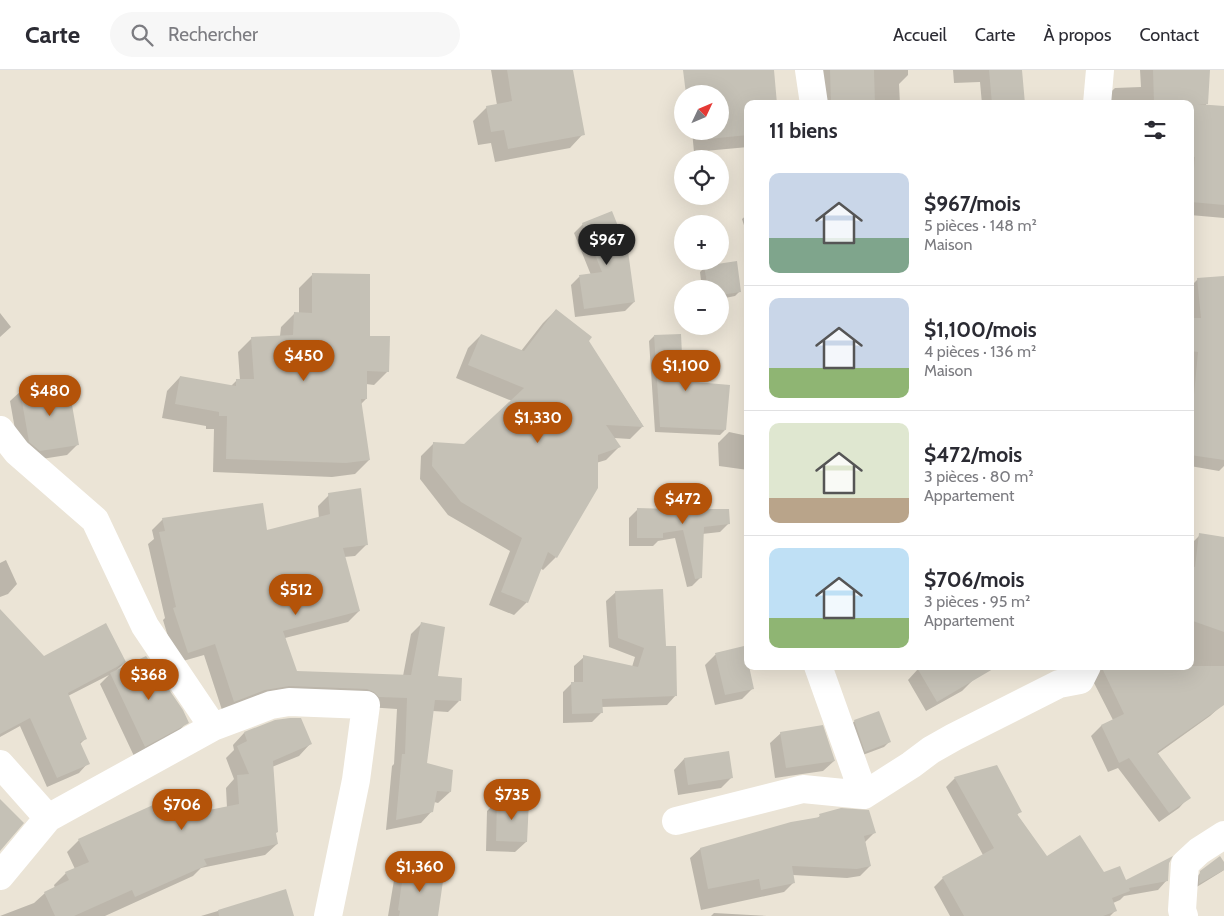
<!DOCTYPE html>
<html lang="fr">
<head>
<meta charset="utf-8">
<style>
	:root { --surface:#fff; --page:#f7f7f7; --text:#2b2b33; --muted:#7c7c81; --line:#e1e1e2; --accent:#b45309 }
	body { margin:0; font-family:Cabin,sans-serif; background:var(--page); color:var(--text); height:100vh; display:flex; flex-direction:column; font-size:19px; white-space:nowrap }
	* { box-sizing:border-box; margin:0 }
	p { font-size:16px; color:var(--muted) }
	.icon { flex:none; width:28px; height:28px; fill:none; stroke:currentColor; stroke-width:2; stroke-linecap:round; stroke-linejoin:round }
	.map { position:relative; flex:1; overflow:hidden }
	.panel { position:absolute; left:744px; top:30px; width:450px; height:570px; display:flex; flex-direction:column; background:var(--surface); border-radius:10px; box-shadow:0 5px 20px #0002 }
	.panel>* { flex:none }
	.needle { width:32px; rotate:46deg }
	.buttons { position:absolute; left:674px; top:15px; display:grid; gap:10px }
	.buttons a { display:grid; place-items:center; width:55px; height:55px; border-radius:50%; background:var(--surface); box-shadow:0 5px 20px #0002; font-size:25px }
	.price { position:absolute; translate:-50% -42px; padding:0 11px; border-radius:18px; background:var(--accent); color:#fff; font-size:16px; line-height:32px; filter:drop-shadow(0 1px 2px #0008) }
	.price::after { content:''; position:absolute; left:50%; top:30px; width:15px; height:11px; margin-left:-8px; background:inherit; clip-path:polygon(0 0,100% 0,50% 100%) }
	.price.on { background:#222; color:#fff }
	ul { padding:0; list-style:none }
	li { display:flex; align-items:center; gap:15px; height:125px; padding:0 25px }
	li+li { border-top:1px solid var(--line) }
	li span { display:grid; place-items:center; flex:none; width:140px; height:100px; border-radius:10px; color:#555 }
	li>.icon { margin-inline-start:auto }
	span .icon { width:60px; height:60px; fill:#fffc; stroke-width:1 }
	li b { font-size:21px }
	h2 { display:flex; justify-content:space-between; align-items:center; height:60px; padding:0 25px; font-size:21px }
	header { display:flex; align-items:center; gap:30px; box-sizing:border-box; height:70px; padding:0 25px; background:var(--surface); border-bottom:1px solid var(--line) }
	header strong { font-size:24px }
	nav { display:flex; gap:28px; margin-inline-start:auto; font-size:18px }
	.search { width:350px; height:45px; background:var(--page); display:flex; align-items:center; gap:12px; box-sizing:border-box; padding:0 18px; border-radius:28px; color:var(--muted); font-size:19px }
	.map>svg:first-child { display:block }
	.shadow { fill:#0003 }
	.building { fill:#c5c1b6 }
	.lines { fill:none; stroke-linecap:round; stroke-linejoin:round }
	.minor { stroke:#fff; stroke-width:28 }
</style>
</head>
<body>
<header>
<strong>Carte</strong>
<div class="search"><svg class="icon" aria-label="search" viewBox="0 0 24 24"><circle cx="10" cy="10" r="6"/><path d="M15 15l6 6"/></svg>Rechercher</div>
<nav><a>Accueil</a><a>Carte</a><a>À propos</a><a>Contact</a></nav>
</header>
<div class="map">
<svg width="1224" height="846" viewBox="0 0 1224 846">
	<rect width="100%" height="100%" fill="#ebe4d6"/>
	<path class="shadow" d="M491,0H571L583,64L570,78L495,92L491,73L478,75L473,51L487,37L497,35Z
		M698,0H773L748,34V77L694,82L692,61H720V24Z
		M816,0H908V5L899,14L900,34H816Z
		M953,0H1021L1024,34H982L980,12L954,13Z
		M1140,0H1209L1206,36L1224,38V148L1190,145V34H1102V30L1115,18L1141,17Z
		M748,144V168L742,149Z
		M583,154L634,232L625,241L575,247L571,215L579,207L591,205L574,163Z
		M705,197L740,221L735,226L720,229V219H702L700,202Z
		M313,204L369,267L388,301L374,315L366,314V329L361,334L369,390L355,404L332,407L213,402L214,359H206V356L162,348L167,321L180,307L231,316L237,310H240L238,282L252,268L280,266L281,257L294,244H299V218Z
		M1224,207V396L1219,401L1190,396V217L1198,209Z
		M556,240L588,271L643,356L630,369L614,368L619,377L606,390L596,393L556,487L543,500L540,498L527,532L514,545L489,535L510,481L448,445L420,409L421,386L434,373L464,376L512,331L456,308L468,278L481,265L521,281L543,253Z
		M0,243L11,257L0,267Z
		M654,266L682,306L695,313L725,360L720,365L655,362L649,271Z
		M21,321L78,374L67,385L29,391L19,382L10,331Z
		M729,362L748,366V400L719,396L718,373Z
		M329,425L366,475L355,486L344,487L359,541L348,552L285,568L296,602L403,606L411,564L422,553L437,608L459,631L448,642L433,641L426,694L450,722L438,733L434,732L432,741L421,753L386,760L392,696L394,694L397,639L367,637L223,643L204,585L176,593L163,550L165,548L148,474L154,469L152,460L163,449L266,461L319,449L318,436Z
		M672,429L703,440L729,453L720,462L702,464L700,508L692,516L687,517L675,468L658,471L653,476H629V448L637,440H663V437Z
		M1200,465L1224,468V625L1221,636L1210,646L1157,684L1189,727L1179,738L1159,752L1118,698L1108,702L1091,666L1101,656L1113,650L1092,609L1093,596H1190V475Z
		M6,490L17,514L8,524L0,527V493Z
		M616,522L665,578L676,625L667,635L601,637V643L592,652L563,653V622L572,613H574V596L584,587L632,597L635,587L609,577L606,531Z
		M0,541L44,588L125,592L116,601L187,652L177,663L134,686L100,614L109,605L68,626L86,668L80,674L88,693L79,703L47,717L20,656L0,667Z
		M743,578L753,618L742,629L715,635L705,595L715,585Z
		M918,599L973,610L962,621L926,641L908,610Z
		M855,651L889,672L884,677L860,686L849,656Z
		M244,663L310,674L299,686L272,697L275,764L277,774L265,785L201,798L193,806L105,846H0L34,833L45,823L55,818L54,815L66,803L75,799L67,782L79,770L227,738L226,718L234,709L226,688L234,680L233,675Z
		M781,663L834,691L823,701L775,708L770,673Z
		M684,689L732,707L721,718L678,725L674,700Z
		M955,708L1020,741L1017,745L1047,788L1104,803L1125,811L1168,793L1167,810L1158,820L1124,826L1120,830L1113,833L1116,840L1110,846H950L934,817L943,808L983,785L946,717Z
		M498,730L526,772L515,782L486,781L487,741Z
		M820,746L874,763L865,772L870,796L860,806L847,808L793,805L794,812L784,822L701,840L690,788L700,779L816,749Z
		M1224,794V800L1221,802L1195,818L1196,808L1201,802Z
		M405,799L437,846H388L394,810Z
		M285,821L292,846H201Z
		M714,843L767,846H711Z"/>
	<path class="building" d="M507,0H573L585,65L508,79L504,60L491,62L486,36L512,31Z
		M683,0H774L777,34H748V65L708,69L707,61H720V24H686Z
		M830,0H874L875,34H831Z
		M989,0H1022L1025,34H992Z
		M1153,0H1210L1208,34H1197L1224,36V135L1191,132L1195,87L1190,86V34H1154Z
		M612,141L628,181L635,232L584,239L579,205L602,202L582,153Z
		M737,191L741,222L720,225V219H708L704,196Z
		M312,203L370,204V266H390L389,302L367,301V329H361L370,390L346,393L226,389L227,346H219V342L175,334L180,306L236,316V309H254L251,267L293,265L294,242L312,243Z
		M1224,206V390L1190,385V367L1198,282L1190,281V248H1201L1197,208Z
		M556,239L592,267L589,271L644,357L606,355L621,377L598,385V418L557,488L548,482L528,533L501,522L522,468L461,432L432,396L433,372L464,374L524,318L468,295L481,264L524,281Z
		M681,264L683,305L695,303L696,312L730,315L726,360L660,357L654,265Z
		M68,312L79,375L40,381L29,372L20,320Z
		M361,418L368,475L343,478L360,541L283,561L297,601L411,605L421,552L445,557L438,606L462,608L461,631L435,630L427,693L453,700L451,722L437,721L433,742L396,750L402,684H405L407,628L379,627L374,622L367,619L289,616L265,620L234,632L215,574L188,583L173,538L176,537L159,462L165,461L162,448L263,433L267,460L330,444L328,423Z
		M672,428L705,429V439H729L730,454L704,457L702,508L695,509L683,460L663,463V468H637V438L671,439Z
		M1199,463L1224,467V562L1190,550V495L1195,497Z
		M663,519L666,576H676L677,626L602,629L603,643L572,644L571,612H583V585L638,597L644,578L618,568L615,521Z
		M0,539L44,586L106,553L126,592L68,623L87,669L80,672L90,694L57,708L30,648L0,664Z
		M744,576L748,596H749L754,619L725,625L715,583Z
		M146,586L183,640L189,653L145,677L110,603Z
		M916,596H998L937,632Z
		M1102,596H1224V635L1157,682L1191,728L1169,743L1129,688L1119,693L1101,655L1124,644L1102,598Z
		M879,641L891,672L865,682L854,650Z
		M290,648H301L312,674L273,691L278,762L276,763L278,774L204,789L207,795L135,827L132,820L74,846H55L44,822L69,810L65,802L89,792L78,769L175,725L184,745L239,734L237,705L249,704L237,676L247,671L244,662L275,650Z
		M823,655L835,691L786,698L780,662Z
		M729,681L733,708L688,715L684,688Z
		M997,695L1022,742L1017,744L1047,786L1080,765L1104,802L1120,796L1126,810L1173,786L1169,793L1168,811L1129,818L1130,821L1112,828L1117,841L1103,846H964L942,807L994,778L954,707Z
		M0,729L24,753L0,781Z
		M497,729L529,731L527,772L496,771Z
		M841,738L869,740L876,763L864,766L871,796L857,799L792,796L795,813L761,820L759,809L708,819L700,778L791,752L820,747L819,744Z
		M1220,786L1224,792V800L1199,814L1200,801Z
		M404,798L444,804L438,846H399L400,841L398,840Z
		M286,819L294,846H219L218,840Z"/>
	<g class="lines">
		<path class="minor" d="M809,0L814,34
			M1097,34L1100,0
			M0,360L17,382L95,450L145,556L213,657
			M818,596L864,725
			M0,694L48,748
			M676,751L803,719L864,725L911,695L931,680L954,667L1059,614L1080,610L1087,596
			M0,806L48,748L213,657L271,635L289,632L366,635L356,710L328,846
			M1184,846L1182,840L1185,794L1199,781L1224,765"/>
	</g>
</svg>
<div class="buttons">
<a><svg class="needle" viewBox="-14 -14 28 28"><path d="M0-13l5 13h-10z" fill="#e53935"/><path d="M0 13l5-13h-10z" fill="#7c7c81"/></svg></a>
<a><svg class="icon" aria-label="locate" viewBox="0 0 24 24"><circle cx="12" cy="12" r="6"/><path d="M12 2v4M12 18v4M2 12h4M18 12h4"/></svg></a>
<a>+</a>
<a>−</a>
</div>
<b class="price on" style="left:607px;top:196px">$967</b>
<b class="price" style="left:304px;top:312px">$450</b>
<b class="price" style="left:686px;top:322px">$1,100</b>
<b class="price" style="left:50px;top:347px">$480</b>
<b class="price" style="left:538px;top:374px">$1,330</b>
<b class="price" style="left:683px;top:455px">$472</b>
<b class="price" style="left:296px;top:546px">$512</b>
<b class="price" style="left:149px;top:631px">$368</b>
<b class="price" style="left:512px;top:751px">$735</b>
<b class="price" style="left:182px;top:761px">$706</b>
<b class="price" style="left:420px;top:823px">$1,360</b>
<section class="panel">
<h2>11 biens<svg class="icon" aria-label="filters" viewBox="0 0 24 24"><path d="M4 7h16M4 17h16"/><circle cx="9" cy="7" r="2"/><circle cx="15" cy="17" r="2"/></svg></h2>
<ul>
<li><span style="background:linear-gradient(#c9d6e8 65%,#7fa58c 0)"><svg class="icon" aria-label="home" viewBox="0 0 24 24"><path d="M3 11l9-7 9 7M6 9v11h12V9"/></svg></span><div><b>$967/mois</b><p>5 pièces · 148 m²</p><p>Maison</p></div></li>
<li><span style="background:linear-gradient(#c9d6e8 70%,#8fb573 0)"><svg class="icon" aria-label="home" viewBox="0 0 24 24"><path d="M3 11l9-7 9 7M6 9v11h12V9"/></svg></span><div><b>$1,100/mois</b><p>4 pièces · 136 m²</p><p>Maison</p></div></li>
<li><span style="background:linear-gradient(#dfe7d0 75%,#b9a48a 0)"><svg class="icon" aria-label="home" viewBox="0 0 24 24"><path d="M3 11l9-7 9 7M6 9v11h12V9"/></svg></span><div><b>$472/mois</b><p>3 pièces · 80 m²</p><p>Appartement</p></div></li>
<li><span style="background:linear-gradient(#bfe0f5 70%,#8fb573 0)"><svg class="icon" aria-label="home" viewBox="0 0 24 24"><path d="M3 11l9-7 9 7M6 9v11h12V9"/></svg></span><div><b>$706/mois</b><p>3 pièces · 95 m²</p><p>Appartement</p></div></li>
</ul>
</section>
</div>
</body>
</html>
